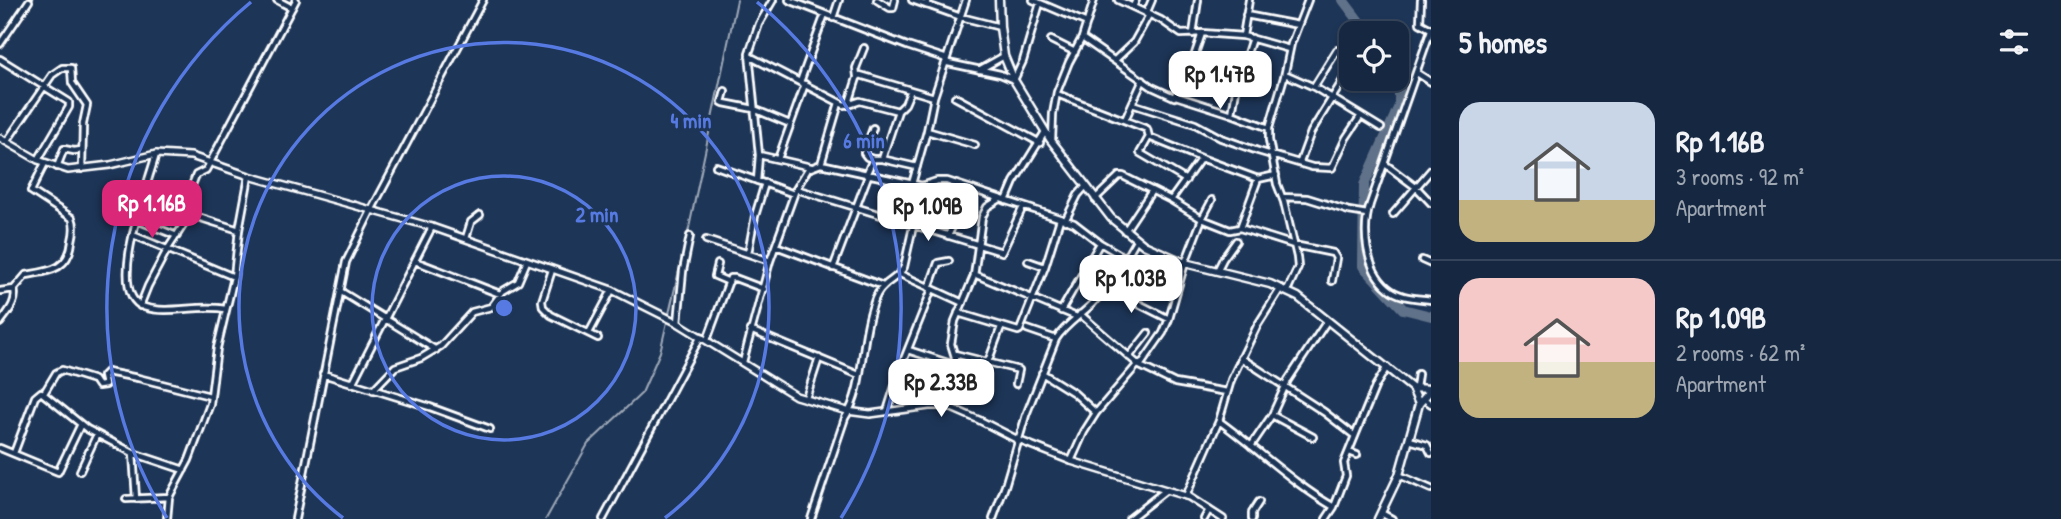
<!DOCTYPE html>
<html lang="en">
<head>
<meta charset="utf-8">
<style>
	:root { --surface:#162841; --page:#23344c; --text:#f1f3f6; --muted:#9ea6b1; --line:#35445a; --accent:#db2777 }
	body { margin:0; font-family:"Patrick Hand",sans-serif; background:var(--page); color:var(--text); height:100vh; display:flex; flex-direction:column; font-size:26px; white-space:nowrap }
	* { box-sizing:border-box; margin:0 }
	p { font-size:23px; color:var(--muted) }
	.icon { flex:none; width:38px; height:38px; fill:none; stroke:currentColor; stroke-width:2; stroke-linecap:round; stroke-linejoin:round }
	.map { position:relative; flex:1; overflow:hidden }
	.drawer { display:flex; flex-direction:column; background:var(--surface); width:630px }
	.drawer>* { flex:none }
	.buttons { position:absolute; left:1339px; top:21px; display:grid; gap:14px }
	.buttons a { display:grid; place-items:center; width:70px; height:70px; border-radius:14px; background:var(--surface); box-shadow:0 4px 10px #0003,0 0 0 2px var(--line); font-size:35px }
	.price { position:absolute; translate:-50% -60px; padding:0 16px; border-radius:14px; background:#fff; color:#222; font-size:23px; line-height:46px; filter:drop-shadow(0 2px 4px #0008) }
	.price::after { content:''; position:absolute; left:50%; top:42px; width:21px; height:16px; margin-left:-10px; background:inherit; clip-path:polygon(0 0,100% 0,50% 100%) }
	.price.selected { background:var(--accent); color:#fff }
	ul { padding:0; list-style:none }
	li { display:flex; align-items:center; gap:21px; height:175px; padding:0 28px }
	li+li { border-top:2px solid var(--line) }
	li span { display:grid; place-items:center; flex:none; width:196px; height:140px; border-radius:21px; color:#555 }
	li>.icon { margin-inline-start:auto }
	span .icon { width:84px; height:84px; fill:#fffc; stroke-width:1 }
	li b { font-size:30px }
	h2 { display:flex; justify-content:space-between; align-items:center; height:84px; padding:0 28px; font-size:30px }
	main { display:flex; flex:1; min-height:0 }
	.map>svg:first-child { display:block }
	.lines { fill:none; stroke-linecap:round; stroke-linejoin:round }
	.stream { stroke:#a0aab8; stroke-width:2 }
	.river { stroke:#617289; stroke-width:10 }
	.minor-casing { stroke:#fff; stroke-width:10 }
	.tertiary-casing { stroke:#fff; stroke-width:10 }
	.secondary-casing { stroke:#fff; stroke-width:11 }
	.minor { stroke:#1d3557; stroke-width:4.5 }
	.tertiary { stroke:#1d3557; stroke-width:5 }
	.secondary { stroke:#1d3557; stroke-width:6 }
	.ring { fill:none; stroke:#567ae2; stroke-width:3.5 }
	.centre { fill:#567ae2; stroke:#1d3557; stroke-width:3.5 }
	.ring-label { font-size:21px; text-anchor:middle; font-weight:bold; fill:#567ae2; stroke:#1d3557; stroke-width:6; stroke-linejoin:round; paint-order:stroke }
</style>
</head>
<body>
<main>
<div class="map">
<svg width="1431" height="519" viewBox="0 0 1431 519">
	<rect width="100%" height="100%" fill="#1d3557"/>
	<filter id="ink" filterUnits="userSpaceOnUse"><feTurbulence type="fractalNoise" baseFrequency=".0143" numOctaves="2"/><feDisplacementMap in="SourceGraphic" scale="14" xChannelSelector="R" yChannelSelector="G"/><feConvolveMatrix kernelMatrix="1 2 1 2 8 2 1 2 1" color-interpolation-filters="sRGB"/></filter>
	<g filter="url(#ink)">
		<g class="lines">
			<path class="stream" d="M546,519L588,444L642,393L660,352L689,228L737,0"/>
			<path class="river" d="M1343,0L1368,33
				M1396,75L1399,79V106L1364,185L1363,266L1403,309L1431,316"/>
			<defs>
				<path id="minor" d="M277,0L292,8
					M789,0L907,46L944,58L948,63L1000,74L1014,80L1023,61L1040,3
					M877,0L890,8H893L895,0
					M912,0L926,5
					M928,0L926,5L930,6L961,17L1000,27
					M1033,0L1087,23
					M1118,0L1161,20L1181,34L1202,33L1243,36L1289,49
					M1421,0L1420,23L1431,29
					M1133,7L1136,0
					M1146,14L1152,0
					M1246,15L1298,25
					M833,18L839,0
					M1431,30L1370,204C1362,230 1365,269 1388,288C1399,298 1417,298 1431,300
					M1193,34L1198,0
					M1243,36L1249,0
					M1082,38L1152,87L1174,97L1191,66L1202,33
					M1051,40L1075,52
					M0,44L29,1
					M1337,50L1314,87L1381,128
					M749,56L844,105L849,103L857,78L860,75L934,97L966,0
					M0,59L69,102V107L38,160
					M1115,60L1134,42L1149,15
					M979,70L1004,56
					M1417,73L1431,82
					M1187,74L1237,84L1232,114L1269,128
					M1285,74L1314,87
					M857,76L856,68L864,48
					M1143,80L1132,104L1195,124L1221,138L1258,151L1312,167L1332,168L1346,138L1360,117
					M800,82L825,14
					M1237,84L1252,38
					M725,91L722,102L724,103L754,109L790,124
					M1057,94L1147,129L1149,137L1140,153L1186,180
					M1176,96L1232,114
					M955,97L1040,143
					M848,105L860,101L898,111
					M1125,120L1132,104
					M873,128L864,153L867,157L873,159
					M927,131L975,145
					M1149,137L1201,158L1258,179
					M1052,140L1053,114L1057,92L1069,62L1082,38L1094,0
					M7,141L52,75L62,68H71L72,83L87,105L83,124L82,169
					M156,154C149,182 104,294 144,307C169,315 198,304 225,309
					M759,155L811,167
					M778,159L805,84
					M882,159L917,167
					M1300,162L1311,132L1345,77
					M821,164L839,103
					M1385,164L1417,188L1431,203
					M716,166L794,194
					M57,167L64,149L74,151L81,150
					M866,175L873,159H882L898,111L905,104L911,90
					M757,181L759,155L749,53L759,24L773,0
					M912,184L927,131L934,97
					M922,186L937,181H947L1074,223L1100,243L1061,311
					M796,189L1002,252L1023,207
					M1282,197L1307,198L1349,211L1367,214
					M141,199L239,230
					M1095,199L1119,176H1123L1171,200L1202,219L1230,230L1240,228L1258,179L1276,175
					M1171,200L1201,158
					M1006,201L1014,182L1045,132
					M1393,214L1431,170
					M137,220L177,236
					M1065,221L1078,195L1086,186
					M1240,228L1294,245L1333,253L1336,258L1332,281
					M1125,231L1151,192
					M133,235L234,277
					M948,236L969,189
					M466,238L471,222L480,215
					M706,240L770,261
					M1100,243L1126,258
					M776,246L883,286
					M748,253L755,216L765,183
					M1422,260L1431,264
					M415,261L500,294
					M1028,261L1045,267
					M718,264L715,276L729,282
					M833,268L868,176
					M552,270L542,301L543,307L551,315L598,338
					M1217,271L1223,259L1236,241
					M900,274L963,303
					M974,274L1077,317
					M1109,283L1135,302L1169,319
					M929,288L938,263L949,261
					M0,291L14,289L26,275C50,271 69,270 72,241C74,233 75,225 72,218L31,191L45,163
					M340,291L436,350
					M1287,291L1298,267L1297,257L1284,202L1277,184L1269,140V128L1284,77L1291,44L1308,0
					M140,306L148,286L167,250L190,215V206L187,198L196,175L206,170L296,0
					M958,313L1018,331L1020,330L1045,267L1060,219
					M1080,314L1140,366L1175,383L1227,392
					M0,323C7,313 18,302 14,289
					M678,323L683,271L690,236
					M1027,329L1056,339
					M750,330L859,375
					M589,333L612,290
					M707,340L730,278H735L764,289
					M908,350L954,365
					M955,354L1019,370L1016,384
					M1129,357L1148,333
					M1241,358L1324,412L1355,436
					M743,362L770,261L796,189L808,169L821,164L922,186L904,267C899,277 891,279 884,286C878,291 875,298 873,305C860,339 865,388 845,418L811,519
					M988,362L1001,327
					M1140,366L1163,333L1169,319L1185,263L1202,219L1212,200
					M1042,373L1074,393L1096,413
					M323,374L430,407L490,429
					M352,384L432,227
					M1416,388L1418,374
					M373,390L395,367L421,358L441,346L472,312L491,307L503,291L518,282L527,261
					M44,393L56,373L62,370L94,380L98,386L105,385L103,376L107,372L138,378L210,396
					M806,398L819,358
					M1424,399L1431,404
					M947,406L954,365L955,357L951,344L955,321L974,276L982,217L987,207L1000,199
					M887,411L902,364L932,289
					M1272,415L1313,437
					M1219,421C1258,449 1292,483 1334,507
					M1409,440L1427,445L1431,453
					M1251,446L1272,415L1288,380L1327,321
					M0,448L58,472L81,424
					M1349,452L1357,455
					M14,453L35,397L41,392L87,429L133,453L184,470
					M133,453L136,499
					M1071,461L1084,432L1096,413L1138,364
					M80,471L97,434
					M1399,475L1431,489
					M1186,496L1219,421L1231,380L1257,326L1281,288
					M126,499L169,497
					M1381,513L1392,519
					M167,519L169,497L189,460L210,404L217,348L234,277L239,230L249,176
					M295,519L346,262L372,209L483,0
					M603,519L701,336
					M993,519L1005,486L1026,415L1056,339C1065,325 1080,316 1092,304C1110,285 1123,263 1136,240
					M1129,519L1166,490
					M1204,519L1209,510
					M1252,519V513L1259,502
					M1326,519L1334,507L1346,476L1344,463L1355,436L1376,385L1387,367"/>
				<path id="tertiary" d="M0,138L38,160L68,170L110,165L156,154L191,156L249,176L432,227L612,290L678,323L796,396L847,411L870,414L929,406H947L979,420L1018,440L1071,461L1189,497L1223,519"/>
				<path id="secondary" d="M999,0L1000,27L1004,56L1014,80L1050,139L1111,218L1144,245L1185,263L1270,284L1298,297L1412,388L1419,404
					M1412,388L1431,389
					M1378,519L1399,475L1419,404L1431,390"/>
			</defs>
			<use href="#minor" class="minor-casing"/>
			<use href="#tertiary" class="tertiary-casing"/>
			<use href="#secondary" class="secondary-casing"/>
			<use href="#minor" class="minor"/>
			<use href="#tertiary" class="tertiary"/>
			<use href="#secondary" class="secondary"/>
		</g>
	</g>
	<g class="ring">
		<circle cx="504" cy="308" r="132"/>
		<path d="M343 518A265 265 0 1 1 665 518"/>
		<path d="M167 518A397 397 0 0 1 251 2M757 2A397 397 0 0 1 841 518"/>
	</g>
	<circle cx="504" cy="308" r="10" class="centre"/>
	<g class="ring-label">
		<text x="691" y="128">4 min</text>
		<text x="864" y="148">6 min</text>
		<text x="597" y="222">2 min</text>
	</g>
</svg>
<div class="buttons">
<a><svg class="icon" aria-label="locate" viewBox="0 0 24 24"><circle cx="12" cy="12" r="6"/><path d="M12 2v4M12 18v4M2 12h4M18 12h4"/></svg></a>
</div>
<b class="price" style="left:1220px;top:111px">Rp 1.47B</b>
<b class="price selected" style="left:152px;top:240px">Rp 1.16B</b>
<b class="price" style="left:928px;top:243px">Rp 1.09B</b>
<b class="price" style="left:1131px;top:315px">Rp 1.03B</b>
<b class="price" style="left:941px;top:419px">Rp 2.33B</b>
</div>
<section class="drawer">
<h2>5 homes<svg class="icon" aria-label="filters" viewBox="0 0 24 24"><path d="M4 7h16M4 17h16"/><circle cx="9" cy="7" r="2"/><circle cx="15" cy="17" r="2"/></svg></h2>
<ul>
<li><span style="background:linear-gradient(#c9d6e8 70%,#c2b280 0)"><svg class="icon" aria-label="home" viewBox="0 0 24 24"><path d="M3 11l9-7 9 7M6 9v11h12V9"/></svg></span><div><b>Rp 1.16B</b><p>3 rooms · 92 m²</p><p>Apartment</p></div></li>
<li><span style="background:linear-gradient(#f6c9c9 60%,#c2b280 0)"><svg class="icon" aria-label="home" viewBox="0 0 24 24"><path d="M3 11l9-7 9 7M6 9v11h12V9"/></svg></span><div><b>Rp 1.09B</b><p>2 rooms · 62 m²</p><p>Apartment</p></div></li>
</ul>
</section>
</main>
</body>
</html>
